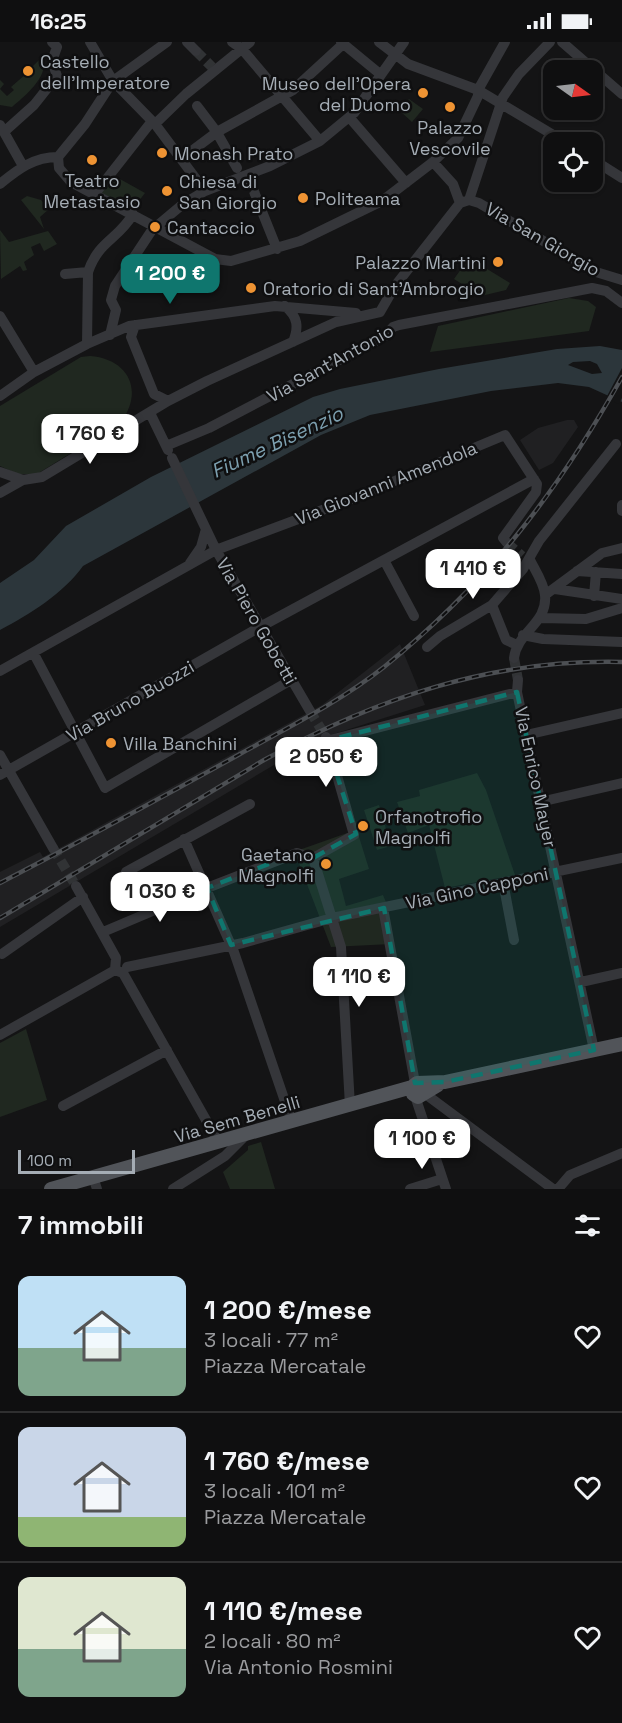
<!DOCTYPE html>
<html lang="it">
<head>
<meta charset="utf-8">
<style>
	:root { --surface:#0f0f10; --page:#1d1d1e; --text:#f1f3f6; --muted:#9b9c9f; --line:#2f2f30; --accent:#0f766e }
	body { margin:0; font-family:"Space Grotesk",sans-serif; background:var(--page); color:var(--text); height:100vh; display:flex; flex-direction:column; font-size:22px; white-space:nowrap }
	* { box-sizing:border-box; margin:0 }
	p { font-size:20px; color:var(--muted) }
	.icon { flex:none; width:33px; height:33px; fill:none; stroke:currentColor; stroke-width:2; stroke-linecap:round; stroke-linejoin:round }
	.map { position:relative; height:1147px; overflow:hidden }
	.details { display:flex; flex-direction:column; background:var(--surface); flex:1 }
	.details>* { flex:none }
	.needle { width:39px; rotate:104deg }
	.controls { position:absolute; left:543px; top:18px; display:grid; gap:12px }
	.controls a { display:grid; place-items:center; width:60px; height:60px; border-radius:12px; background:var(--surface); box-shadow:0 2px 4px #0004,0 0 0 2px var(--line); font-size:30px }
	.scale { position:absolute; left:18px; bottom:15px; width:117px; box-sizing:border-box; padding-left:6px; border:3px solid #a5adb5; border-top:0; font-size:16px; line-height:21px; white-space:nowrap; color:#a5adb5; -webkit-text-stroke:4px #0f0f10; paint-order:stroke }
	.price { position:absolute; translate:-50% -51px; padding:0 14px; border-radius:12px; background:#fff; color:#222; font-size:20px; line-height:39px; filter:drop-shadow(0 2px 3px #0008) }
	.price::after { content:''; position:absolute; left:50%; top:36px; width:18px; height:14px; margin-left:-9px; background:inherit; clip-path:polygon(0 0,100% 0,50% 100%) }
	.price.active { background:var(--accent); color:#fff }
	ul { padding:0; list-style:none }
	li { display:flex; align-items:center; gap:18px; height:150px; padding:0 18px }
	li+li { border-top:2px solid var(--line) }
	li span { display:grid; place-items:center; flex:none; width:168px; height:120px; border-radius:12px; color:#555 }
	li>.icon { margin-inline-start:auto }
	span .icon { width:72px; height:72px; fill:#fffc; stroke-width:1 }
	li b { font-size:26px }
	h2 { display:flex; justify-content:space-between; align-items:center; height:72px; padding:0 18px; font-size:26px }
	.status { display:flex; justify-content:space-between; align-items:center; height:42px; padding:0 30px; background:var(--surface); direction:ltr }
	.status svg { height:16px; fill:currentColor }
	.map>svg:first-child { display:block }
	.built { fill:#202022 }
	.green { fill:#202820 }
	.water { fill:#2c363b; fill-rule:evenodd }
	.pier { fill:#141415 }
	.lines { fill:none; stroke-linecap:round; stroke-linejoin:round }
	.minor-tunnel { stroke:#313335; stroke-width:10; stroke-dasharray:10 5; stroke-linecap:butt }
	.minor { stroke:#35363a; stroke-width:10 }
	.major { stroke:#515459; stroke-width:14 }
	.rail-casing { stroke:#4c4f53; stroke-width:4.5 }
	.rail { stroke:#0f0f10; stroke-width:2; stroke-dasharray:7; stroke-linecap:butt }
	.marked { fill:#0f766e; fill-opacity:0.2; stroke:#0f766e; stroke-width:4.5; stroke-dasharray:12 8; stroke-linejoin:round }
	.poi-dot { fill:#ee9333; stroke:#0f0f10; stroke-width:2 }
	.labels { text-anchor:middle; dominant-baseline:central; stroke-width:5; stroke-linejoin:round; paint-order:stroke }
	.poi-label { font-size:18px; fill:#a5adb5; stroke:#0f0f10; text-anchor:start }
	.street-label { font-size:18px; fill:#a5adb5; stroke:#0f0f10 }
	.water-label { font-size:20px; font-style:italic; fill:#7da0b0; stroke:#0f0f10 }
</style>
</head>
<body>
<div class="status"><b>16:25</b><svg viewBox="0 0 49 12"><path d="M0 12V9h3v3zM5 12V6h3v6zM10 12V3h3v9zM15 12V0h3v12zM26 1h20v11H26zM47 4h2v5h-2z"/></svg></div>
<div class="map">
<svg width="622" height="1147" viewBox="0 0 622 1147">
	<rect width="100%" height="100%" fill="#141415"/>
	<path class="built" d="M567,378H574L578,385L553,421L539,428L520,398L538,386Z
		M400,602L425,663L318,697L0,885V830L40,810L43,815L322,663Z"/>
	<path class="green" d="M42,15C51,33 25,54 12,65L0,63V38L4,42L0,47L7,54L14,48L11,45L26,32L29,35L34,31L30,27Z
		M409,57L423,67L412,80L400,69Z
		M111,132L145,151L131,169L96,150Z
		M27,154L41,158L49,167L40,175L44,187L21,158Z
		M0,188L9,200L48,189L57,202L44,209L40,201L31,205L34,213L24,220L27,228L23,229L20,224L1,237Z
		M469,216L510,241L506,248L481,254L454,237Z
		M569,256L588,259L596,265L589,289L430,310L438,284Z
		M90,314C129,317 144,349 121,380L37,432H18L0,424V364L81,315Z
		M477,731L486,748L515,833L445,846L429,783L408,791L397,760L420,754L419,748Z
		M379,763L391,804L377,808L364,768Z
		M355,782L369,827L339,837L346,864L383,853L388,865L391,902L331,905L297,816L299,808L350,790Z
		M26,987L47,1058L0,1075V1001Z
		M261,1100L275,1147H230L223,1130L248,1108V1104Z"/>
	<path class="water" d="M600,304L622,308V360L589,345L558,341L491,349L370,373L321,393L83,524C65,550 29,573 0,588V541L34,518L66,484L151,435L313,355L340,347L439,327L557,307ZM590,319L597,322L602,331L592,332L568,323L573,320Z"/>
	<path class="pier" d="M622,326V356L619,362L606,356Z"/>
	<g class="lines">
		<path class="minor-tunnel" d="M196,9L212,25
			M248,135L255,152
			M507,501L522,514
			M514,616L518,638
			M310,669L326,695
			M53,806L76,844"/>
		<path class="minor" d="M90,0L113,39L155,82L205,149
			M187,0L196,9
			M232,0L242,7L320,99
			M341,0L380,32
			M379,0L408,22L478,48L565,100
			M562,0L622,52
			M197,64L216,89L237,126
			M349,75L406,141
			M155,82L186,52L250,0
			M0,83L23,124
			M5,89L34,63L57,34L52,19L57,5L52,0
			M58,115L59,126L71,140L215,217L231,219L300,199L382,159L433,120L458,96L478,54V48L505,0
			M58,115L85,82L113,39L167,0
			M181,117L217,90L293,48L343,2
			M592,117L622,136
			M433,120L453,142L460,161
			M0,142C18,127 34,115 58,115
			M255,152L277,207
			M94,153L152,79
			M469,158L503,55L519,32L550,0
			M469,158L479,161L596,230L622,238
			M65,232L88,230
			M285,264C298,275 299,285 293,300
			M380,270L395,244L460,161L469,158
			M0,274L34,330
			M135,283L131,295L154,352L168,359
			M110,293L116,268L111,258L115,244L152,188L183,162L205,149L270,124L320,99L354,71L404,0
			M87,302L88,230C99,198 118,198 133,172
			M0,354L34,330L87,302L129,284L275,264L356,271
			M150,371L168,408
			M166,404L209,386L385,294L393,285L399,283L592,246L606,249L622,261
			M172,416L216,508L310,669
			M0,430L23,438L42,435L168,359L207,339L336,280L380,270
			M0,451L23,438
			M622,463V469
			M384,518L414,574
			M190,521L201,505L206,487
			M577,529L622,532
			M555,547L622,557
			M545,553L602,511L622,506
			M594,554L596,530
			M492,563L506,598L517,603
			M541,576L586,577L622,566
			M523,593L543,597L622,600
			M427,605L440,594L492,563L523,527L539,499L616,402
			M34,612L105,746L291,638
			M514,616C517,590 548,581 545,553C544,541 535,528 530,518
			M0,629L216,508L349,458L505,393L537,442L536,450L503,496L507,501
			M518,638L517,650L526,693L594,1008
			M526,693L622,671
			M326,695L354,793L313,816L341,905L350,1064
			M326,699L517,650
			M0,713L53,806
			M0,733L260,585L534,437
			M540,760L622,741
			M184,797L234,910L292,1080
			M126,830L250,762
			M503,840L514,898
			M76,844L116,916L115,928
			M383,866L415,1041
			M103,890L207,846L297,811L313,816
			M2,912L83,855
			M127,925L243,901L332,876L622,816
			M115,928L123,931L219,1101
			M581,940L622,931
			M0,993L115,928
			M424,1051L553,1147
			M415,1054L446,1147
			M63,1064L167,1008
			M93,1135L97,1147
			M173,1147L225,1114L245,1094
			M410,1147L442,1137
			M558,1147L570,1133L622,1111"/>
		<path class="major" d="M412,1045L413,1052L418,1055L438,1043
			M51,1147L412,1045L417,1041L445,1040L622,1002"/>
		<defs>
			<path id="rail" d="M0,841C81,799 161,756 240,712C289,685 341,659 384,625C488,541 557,451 622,335
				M0,876L264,718C377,656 491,617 622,620"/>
		</defs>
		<use href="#rail" class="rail-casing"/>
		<use href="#rail" class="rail"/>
	</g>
	<path class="marked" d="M517,650L594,1008L445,1040L415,1041L384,866L231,903L207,846L297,811L313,816L356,792L326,699Z"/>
	<g class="poi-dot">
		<circle cx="28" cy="29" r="6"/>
		<circle cx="423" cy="51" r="6"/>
		<circle cx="450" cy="65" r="6"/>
		<circle cx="162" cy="111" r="6"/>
		<circle cx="92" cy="118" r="6"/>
		<circle cx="167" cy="149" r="6"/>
		<circle cx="303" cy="156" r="6"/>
		<circle cx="155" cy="185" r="6"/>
		<circle cx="498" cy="220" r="6"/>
		<circle cx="251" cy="246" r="6"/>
		<circle cx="111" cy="701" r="6"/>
		<circle cx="363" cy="784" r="6"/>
		<circle cx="326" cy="822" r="6"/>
	</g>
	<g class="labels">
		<g class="poi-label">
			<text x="40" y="19">Castello<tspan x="40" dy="21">dell'Imperatore</tspan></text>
			<text x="411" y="41" text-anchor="end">Museo dell'Opera<tspan x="411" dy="21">del Duomo</tspan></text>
			<text x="450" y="85" text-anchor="middle">Palazzo<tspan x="450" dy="21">Vescovile</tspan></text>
			<text x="174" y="111">Monash Prato</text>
			<text x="92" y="138" text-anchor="middle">Teatro<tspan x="92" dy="21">Metastasio</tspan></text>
			<text x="179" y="139">Chiesa di<tspan x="179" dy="21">San Giorgio</tspan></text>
			<text x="315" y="156">Politeama</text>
			<text x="167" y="185">Cantaccio</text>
			<text x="486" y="220" text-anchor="end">Palazzo Martini</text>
			<text x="263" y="246">Oratorio di Sant'Ambrogio</text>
			<text x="123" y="701">Villa Banchini</text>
			<text x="375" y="774">Orfanotrofio<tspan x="375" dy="21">Magnolfi</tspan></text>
			<text x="314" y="812" text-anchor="end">Gaetano<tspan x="314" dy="21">Magnolfi</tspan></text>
		</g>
		<g class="street-label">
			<text transform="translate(543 197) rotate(30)">Via San Giorgio</text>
			<text transform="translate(330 321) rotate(-29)">Via Sant'Antonio</text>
			<text transform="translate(386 441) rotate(-22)">Via Giovanni Amendola</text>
			<text transform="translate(257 579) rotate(60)">Via Piero Gobetti</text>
			<text transform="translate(130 659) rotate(-30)">Via Bruno Buozzi</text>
			<text transform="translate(536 735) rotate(78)">Via Enrico Mayer</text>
			<text transform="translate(477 846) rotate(-12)">Via Gino Capponi</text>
			<text transform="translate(237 1077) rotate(-16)">Via Sem Benelli</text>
		</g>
		<g class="water-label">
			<text transform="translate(277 400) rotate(-25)">Fiume Bisenzio</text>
		</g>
	</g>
</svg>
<div class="controls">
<a><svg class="needle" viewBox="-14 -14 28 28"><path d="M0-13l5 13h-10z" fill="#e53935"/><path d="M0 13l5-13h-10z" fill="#9b9c9f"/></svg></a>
<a><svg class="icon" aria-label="locate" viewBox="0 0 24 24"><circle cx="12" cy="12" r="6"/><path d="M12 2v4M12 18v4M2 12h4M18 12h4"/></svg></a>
</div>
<div class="scale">100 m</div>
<b class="price active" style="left:170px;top:263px">1 200 €</b>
<b class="price" style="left:90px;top:423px">1 760 €</b>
<b class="price" style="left:473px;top:558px">1 410 €</b>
<b class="price" style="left:326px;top:746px">2 050 €</b>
<b class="price" style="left:160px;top:881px">1 030 €</b>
<b class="price" style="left:359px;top:966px">1 110 €</b>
<b class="price" style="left:422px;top:1128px">1 100 €</b>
</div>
<section class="details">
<h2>7 immobili<svg class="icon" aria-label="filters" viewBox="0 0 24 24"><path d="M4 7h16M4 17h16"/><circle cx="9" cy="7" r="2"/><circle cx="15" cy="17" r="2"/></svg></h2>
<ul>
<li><span style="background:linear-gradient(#bfe0f5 60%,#7fa58c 0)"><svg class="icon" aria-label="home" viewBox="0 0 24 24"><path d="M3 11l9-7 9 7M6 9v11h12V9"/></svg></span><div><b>1 200 €/mese</b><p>3 locali · 77 m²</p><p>Piazza Mercatale</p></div><svg class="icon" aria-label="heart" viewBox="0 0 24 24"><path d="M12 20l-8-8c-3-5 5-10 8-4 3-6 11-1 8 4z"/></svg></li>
<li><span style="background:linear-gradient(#c9d6e8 75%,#8fb573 0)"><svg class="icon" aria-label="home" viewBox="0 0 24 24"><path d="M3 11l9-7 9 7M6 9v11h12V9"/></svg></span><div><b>1 760 €/mese</b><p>3 locali · 101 m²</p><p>Piazza Mercatale</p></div><svg class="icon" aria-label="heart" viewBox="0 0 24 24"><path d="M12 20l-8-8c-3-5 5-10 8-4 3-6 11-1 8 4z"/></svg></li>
<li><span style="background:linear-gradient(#dfe7d0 60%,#7fa58c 0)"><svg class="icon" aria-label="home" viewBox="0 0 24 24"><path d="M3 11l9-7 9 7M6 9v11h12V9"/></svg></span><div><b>1 110 €/mese</b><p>2 locali · 80 m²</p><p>Via Antonio Rosmini</p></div><svg class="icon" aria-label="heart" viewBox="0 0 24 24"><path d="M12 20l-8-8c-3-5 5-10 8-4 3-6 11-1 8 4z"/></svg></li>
</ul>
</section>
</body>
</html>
